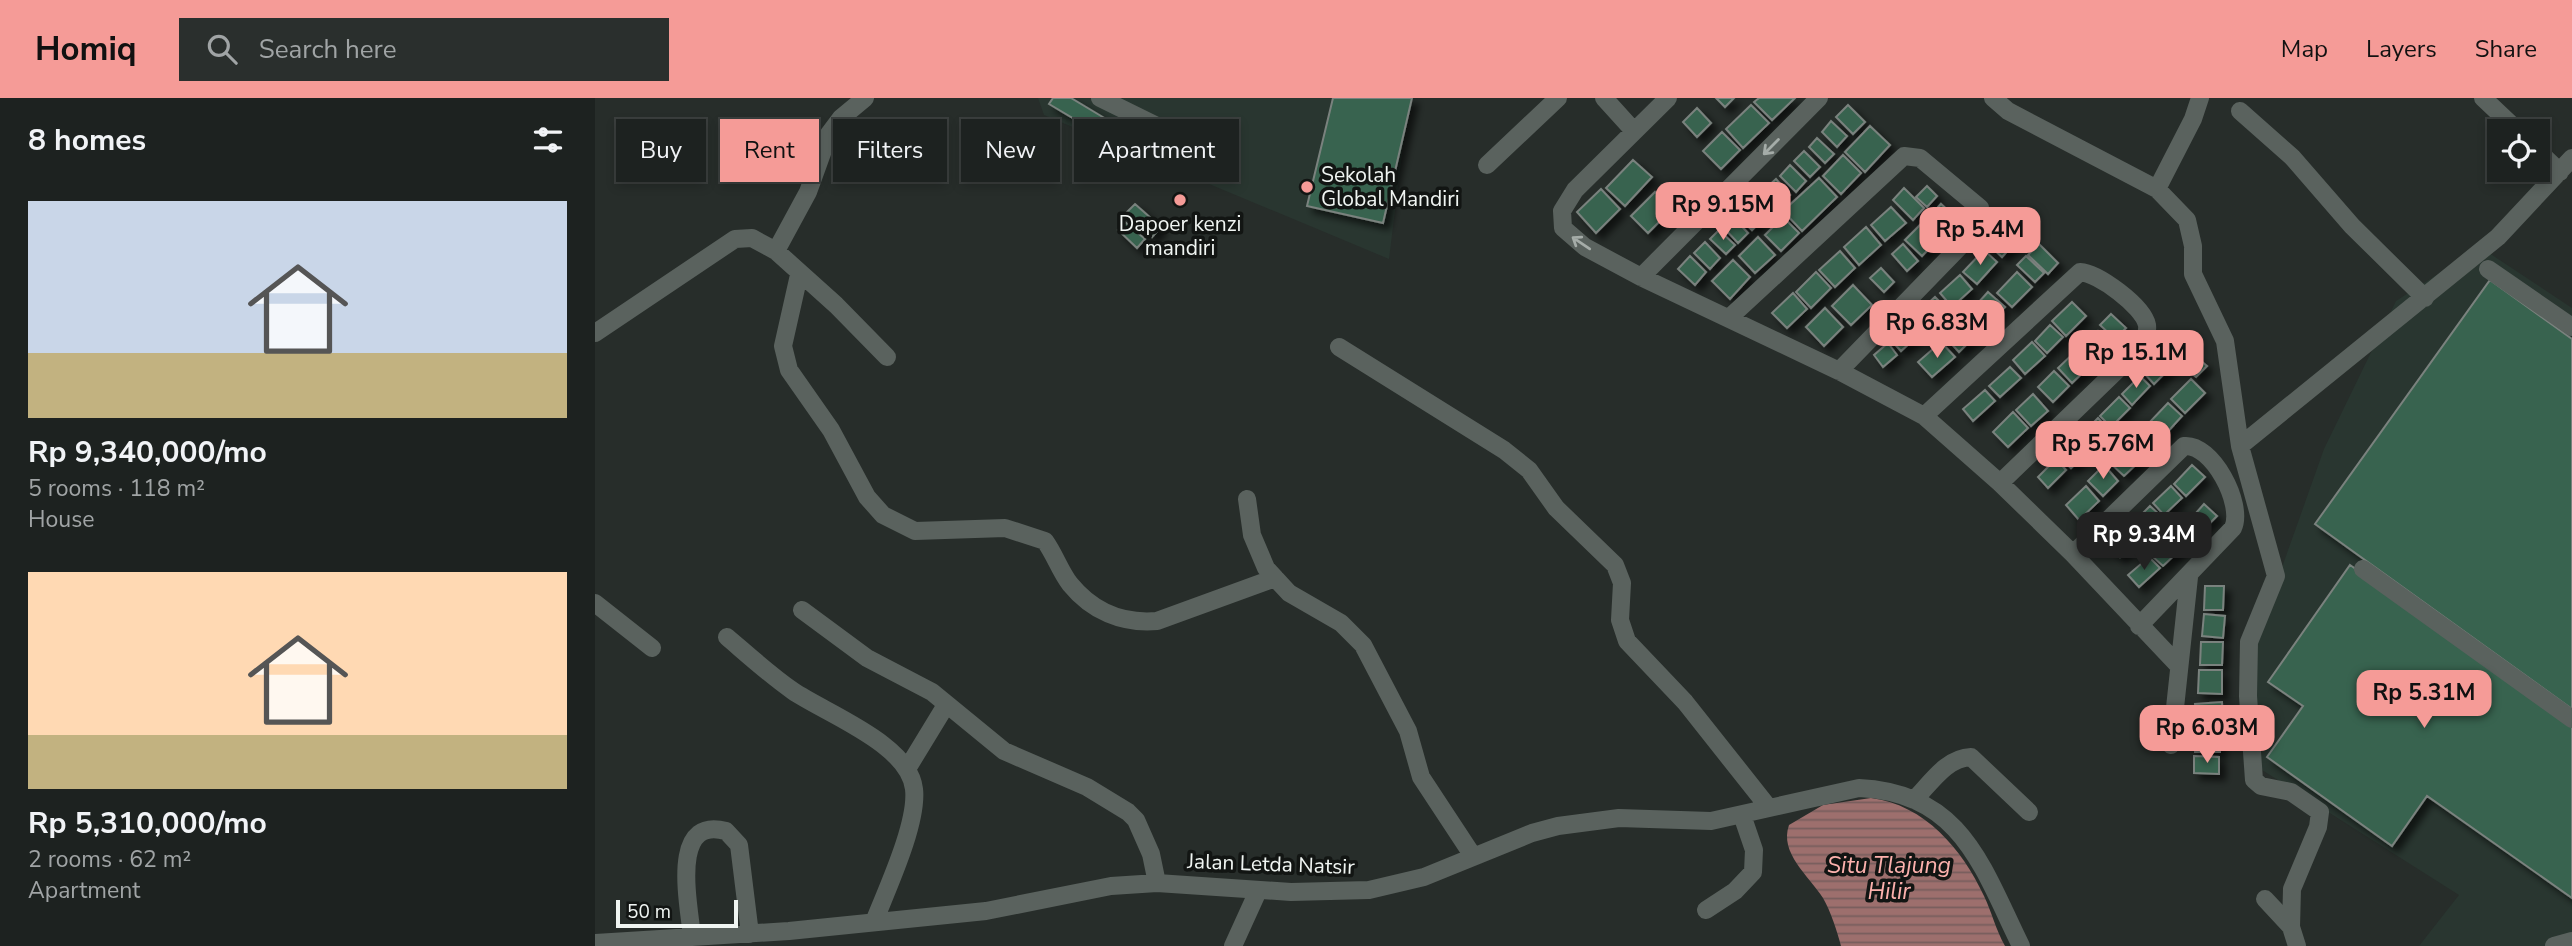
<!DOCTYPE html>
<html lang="en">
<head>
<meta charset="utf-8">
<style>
	:root { --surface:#1d2220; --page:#2a2f2d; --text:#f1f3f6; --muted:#a0a4a5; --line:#3b3f3e; --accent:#f59b97 }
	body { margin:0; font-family:"Nunito Sans",sans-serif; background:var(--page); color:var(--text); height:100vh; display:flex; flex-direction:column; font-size:26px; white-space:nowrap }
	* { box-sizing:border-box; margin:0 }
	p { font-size:23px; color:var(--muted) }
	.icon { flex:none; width:38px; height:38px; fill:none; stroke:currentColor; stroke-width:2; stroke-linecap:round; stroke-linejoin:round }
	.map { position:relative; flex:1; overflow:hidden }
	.drawer { display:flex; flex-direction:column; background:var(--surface); width:595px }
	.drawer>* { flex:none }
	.guide { position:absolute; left:21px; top:21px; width:665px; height:63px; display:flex; gap:14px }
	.tools { position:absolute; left:1892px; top:21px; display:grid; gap:14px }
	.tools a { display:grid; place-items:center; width:63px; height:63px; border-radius:0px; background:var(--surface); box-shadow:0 4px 10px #0003,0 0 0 2px var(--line); font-size:35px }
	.scale { position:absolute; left:21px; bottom:18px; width:122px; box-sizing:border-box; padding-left:7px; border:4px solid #f0f5f2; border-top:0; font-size:19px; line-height:24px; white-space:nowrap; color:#f0f5f2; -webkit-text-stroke:5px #121513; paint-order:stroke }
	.price { position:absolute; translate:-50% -60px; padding:0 16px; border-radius:14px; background:var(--accent); color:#111; font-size:23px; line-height:46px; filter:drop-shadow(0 2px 4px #0008) }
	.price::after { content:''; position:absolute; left:50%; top:42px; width:21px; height:16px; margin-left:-10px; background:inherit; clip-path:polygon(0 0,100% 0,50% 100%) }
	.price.selected { background:#222; color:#fff }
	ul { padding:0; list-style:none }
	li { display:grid; align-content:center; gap:14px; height:371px; padding:0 28px }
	li span { display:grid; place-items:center; height:217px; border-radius:0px; color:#555 }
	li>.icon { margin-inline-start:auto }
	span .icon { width:126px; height:126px; fill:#fffc; stroke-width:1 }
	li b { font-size:30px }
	h2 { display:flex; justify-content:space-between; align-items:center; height:84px; padding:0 28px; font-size:30px }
	.pill { padding:0 24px; border-radius:0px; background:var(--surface); box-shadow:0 4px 10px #0003,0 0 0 2px var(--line); font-size:24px; line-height:63px }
	.pill.selected { background:var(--accent); color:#111 }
	header { display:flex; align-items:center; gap:42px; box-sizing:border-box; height:98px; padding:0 35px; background:var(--accent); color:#111 }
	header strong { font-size:33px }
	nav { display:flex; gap:38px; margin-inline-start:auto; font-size:24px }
	.search { width:490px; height:63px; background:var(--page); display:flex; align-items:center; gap:18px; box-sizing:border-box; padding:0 24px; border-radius:0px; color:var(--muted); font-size:26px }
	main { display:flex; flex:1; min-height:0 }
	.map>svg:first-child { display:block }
	.built { fill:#293630 }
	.water { fill:url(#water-rules) }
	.building { fill:#38634f; stroke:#7a827e; stroke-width:2; filter:url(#shadow) }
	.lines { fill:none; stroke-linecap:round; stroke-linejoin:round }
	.minor { stroke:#5a625e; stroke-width:18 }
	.oneway { stroke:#a5aca8 }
	.poi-dot { fill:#f59b97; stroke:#121513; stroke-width:2.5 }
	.labels { text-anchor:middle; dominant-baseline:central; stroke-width:7; stroke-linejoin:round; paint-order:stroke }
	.poi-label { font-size:21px; fill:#f0f5f2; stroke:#121513; text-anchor:start }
	.street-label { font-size:21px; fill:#f0f5f2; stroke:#121513 }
	.water-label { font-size:23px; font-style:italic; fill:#fcb1ad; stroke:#121513 }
</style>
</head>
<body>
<header>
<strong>Homiq</strong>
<div class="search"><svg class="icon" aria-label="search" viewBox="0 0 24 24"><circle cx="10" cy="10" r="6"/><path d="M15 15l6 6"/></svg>Search here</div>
<nav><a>Map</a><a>Layers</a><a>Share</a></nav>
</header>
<main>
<section class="drawer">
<h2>8 homes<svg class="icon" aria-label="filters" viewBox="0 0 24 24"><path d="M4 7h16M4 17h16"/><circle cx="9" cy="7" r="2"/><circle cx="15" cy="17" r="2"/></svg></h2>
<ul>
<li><span style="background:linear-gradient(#c9d6e8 70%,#c2b280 0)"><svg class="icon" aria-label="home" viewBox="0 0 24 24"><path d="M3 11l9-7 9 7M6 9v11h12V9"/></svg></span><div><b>Rp 9,340,000/mo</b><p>5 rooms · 118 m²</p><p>House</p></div></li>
<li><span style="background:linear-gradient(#ffd9b3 75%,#c2b280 0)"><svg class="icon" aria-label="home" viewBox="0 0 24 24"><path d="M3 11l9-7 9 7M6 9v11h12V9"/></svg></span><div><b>Rp 5,310,000/mo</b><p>2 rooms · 62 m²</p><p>Apartment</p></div></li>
</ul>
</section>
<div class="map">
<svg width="1977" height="848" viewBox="0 0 1977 848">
	<defs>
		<pattern id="water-rules" width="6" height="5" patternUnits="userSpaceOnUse" patternTransform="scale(1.75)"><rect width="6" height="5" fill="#9d6f6d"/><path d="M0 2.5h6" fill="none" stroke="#775e5d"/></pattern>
		<filter id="shadow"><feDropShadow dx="6" dy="6" stdDeviation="3.5" flood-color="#0009"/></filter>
	</defs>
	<rect width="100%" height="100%" fill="#272d2a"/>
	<path class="built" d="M443,0H814L794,161L449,17Z
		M1885,149L1977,210V848H1824L1864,797L1664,670L1652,568L1729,351L1801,203Z"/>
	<path class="water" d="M1276,700C1330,707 1367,751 1389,798C1397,815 1401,832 1410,848H1246C1242,833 1236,814 1228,800C1214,778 1184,755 1194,727L1228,707Z"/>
	<path class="building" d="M458,0H476L511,21L503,35L454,6Z
		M738,0H817L788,125L712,108Z
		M1121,0H1139L1130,9Z
		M1164,0H1200L1177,22L1159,4Z
		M1156,7L1174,25L1148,50L1131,31Z
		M1253,7L1270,24L1258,36L1241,19Z
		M1102,10L1116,25L1102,39L1088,24Z
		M1236,23L1252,38L1242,49L1227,34Z
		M1275,28L1295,47L1270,74L1250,54Z
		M1127,34L1145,52L1126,71L1108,53Z
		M1222,40L1239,56L1230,65L1214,49Z
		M1209,53L1225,69L1215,79L1199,63Z
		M1248,57L1266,75L1246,96L1228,78Z
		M1038,62L1057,79L1030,108L1011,90Z
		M1195,67L1211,83L1201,94L1185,78Z
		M1224,80L1242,99L1207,133L1188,113Z
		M1181,81L1195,97L1186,105L1171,90Z
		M1332,88L1342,98L1332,109L1321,99Z
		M1309,90L1329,110L1318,122L1298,102Z
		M1006,91L1025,111L1001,135L982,114Z
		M1168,92L1183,108L1172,118L1157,102Z
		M1060,94L1077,111L1053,135L1036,118Z
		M540,106L566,129L557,139L531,115Z
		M1152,106L1167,122L1157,132L1141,116Z
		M1346,106L1363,121L1352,133L1335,118Z
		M1296,109L1311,125L1290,143L1276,127Z
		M1138,119L1153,135L1143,145L1128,129Z
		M1188,119L1204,135L1186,153L1170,137Z
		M1332,120L1348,136L1327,158L1310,142Z
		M530,124L550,141L542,150L523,132Z
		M1414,124L1428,136L1407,159L1394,147Z
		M1271,129L1286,147L1264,167L1249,149Z
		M1124,132L1140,147L1131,156L1115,141Z
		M1163,139L1180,157L1160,175L1144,158Z
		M1110,144L1125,160L1115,171L1099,155Z
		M1308,146L1323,163L1312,173L1297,156Z
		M1444,146L1463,165L1453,176L1433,157Z
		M1389,152L1402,164L1382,186L1368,174Z
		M1245,153L1260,170L1240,189L1224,172Z
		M1095,158L1111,174L1100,187L1083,171Z
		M1431,158L1449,175L1440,184L1422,167Z
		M1138,162L1155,179L1135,201L1117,183Z
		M1286,170L1299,184L1289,194L1275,180Z
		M1221,174L1236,190L1216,210L1201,194Z
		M1422,174L1437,189L1417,209L1402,195Z
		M1365,177L1377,191L1357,209L1345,195Z
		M1895,182L1977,241V611L1720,426Z
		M1258,187L1277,207L1256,227L1237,208Z
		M1393,194L1410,209L1389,231L1373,216Z
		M1198,195L1212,211L1192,230L1177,215Z
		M1340,199L1353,212L1331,233L1318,219Z
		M1477,204L1491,218L1471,238L1457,223Z
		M1230,210L1248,229L1229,248L1211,229Z
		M1516,216L1531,230L1520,241L1505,227Z
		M1370,220L1384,234L1364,254L1350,239Z
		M1314,222L1326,235L1306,253L1295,241Z
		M1455,227L1468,239L1452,255L1440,243Z
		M1503,233L1517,247L1499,264L1486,250Z
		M1587,234L1598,245L1581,263L1570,252Z
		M1346,244L1360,259L1337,279L1323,264Z
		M1437,244L1450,258L1430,276L1418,262Z
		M1293,245L1302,257L1288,269L1279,257Z
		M1482,252L1496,267L1477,285L1463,270Z
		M1567,255L1578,267L1559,286L1548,274Z
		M1604,261L1612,268L1601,279L1593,272Z
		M1415,269L1426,280L1405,299L1394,288Z
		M1459,273L1474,288L1458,304L1443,289Z
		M1545,278L1555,288L1537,307L1527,296Z
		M1596,281L1610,295L1590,315L1576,301Z
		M1390,292L1400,303L1378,323L1368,311Z
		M1438,296L1453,313L1436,328L1421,312Z
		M1524,299L1535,310L1516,329L1505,318Z
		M1573,305L1587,318L1567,340L1553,326Z
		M1418,314L1433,330L1413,349L1398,334Z
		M1503,320L1514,332L1497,350L1485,338Z
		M1550,330L1563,344L1549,357L1536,343Z
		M1482,341L1494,353L1476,370L1465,359Z
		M1531,345L1547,361L1529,378L1513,363Z
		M1461,361L1471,372L1453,390L1443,379Z
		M1509,367L1523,383L1508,398L1493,383Z
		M1597,367L1610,379L1591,398L1579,386Z
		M1491,388L1504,403L1484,422L1471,407Z
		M1576,388L1587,400L1569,417L1558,405Z
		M1609,406L1622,418L1613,427L1601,415Z
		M1555,408L1567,419L1548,438L1537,426Z
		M1598,418L1608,429L1588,448L1578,437Z
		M1533,430L1544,441L1525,459L1514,447Z
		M1573,440L1585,452L1568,468L1556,457Z
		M1554,459L1565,470L1544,489L1533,477Z
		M1755,467L1977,623V800L1832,698L1797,748L1672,659L1708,608L1673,584Z
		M1610,488H1629L1628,512H1609Z
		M1609,516L1630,518L1628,540L1607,538Z
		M1606,544H1628L1627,567H1605Z
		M1604,572H1627V596L1603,595Z
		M1627,604L1628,627L1602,628L1600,606Z
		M1600,638L1625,640V654H1600Z
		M1599,658L1624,659V676L1599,675Z"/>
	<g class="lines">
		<path class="minor" d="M505,0L627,60
			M1009,0L1038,32
			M1073,0L980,92L967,113L968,130L990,149L1046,179L1244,273L1329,318L1405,385L1478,456L1583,567
			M1398,0L1413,13L1562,91L1592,122L1598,148V176L1630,243L1645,348L1681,478L1654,544L1653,598L1659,682L1666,688L1696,694L1725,714L1723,729L1697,791L1696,829L1702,848
			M1888,0L1923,33
			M1645,13L1697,59L1757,128L1830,200
			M1942,52L1965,74
			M892,67L963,0
			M1562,91L1598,21L1605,0
			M181,153L213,94L234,36L246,20L270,0
			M1893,171L1977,229
			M204,177L188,248L194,272L236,332L272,399L288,417L320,433L410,430L450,443C460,457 465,473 475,486C497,513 527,526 562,523L680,480
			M1046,179L1224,0
			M1134,220L1309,58L1325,60L1385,110L1384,125L1378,135L1244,273
			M0,235L140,141L157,140L181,153L241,207L292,259
			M744,249L909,352L934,372L961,410L1020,467L1027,485L1025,522L1032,543L1090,604L1174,710
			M1329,318L1485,174C1503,175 1548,208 1552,227C1553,235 1550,241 1547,248L1405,385
			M1645,348L1903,139L1977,60
			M652,401L657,437L671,470L694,495L746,525L768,547L813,633L826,679L878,758
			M1478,456L1589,348C1617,345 1649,406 1638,430L1544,528
			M1768,471L1977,621
			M0,505L57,550
			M207,512L272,560L337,594L409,653L492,689L533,714L541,722L556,756L562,785
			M132,539C153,557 175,577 198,593C232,616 314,646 319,691C323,725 292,791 279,824
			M1576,647L1594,479
			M312,671L351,607
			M1319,702C1336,685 1351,660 1376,659L1434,714
			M1670,801L1696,829
			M1111,812L1140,793L1158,774L1159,752L1147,717
			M97,840C95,810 73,717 131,733L144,747L155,836
			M0,845L194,833L391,813L516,788L562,785L696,794L774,792L829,779L937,735L963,728L1024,720L1116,723L1264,690C1367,695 1387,769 1426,848
			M638,848L663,793
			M1959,848L1977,843"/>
	</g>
	<defs><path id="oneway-shaft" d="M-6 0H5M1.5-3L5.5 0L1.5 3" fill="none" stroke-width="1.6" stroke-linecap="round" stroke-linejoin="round" transform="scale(1.75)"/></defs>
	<g class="oneway">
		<use href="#oneway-shaft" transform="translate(1176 49) rotate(135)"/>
		<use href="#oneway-shaft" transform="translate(986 145) rotate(-146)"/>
	</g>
	<g class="poi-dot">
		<circle cx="712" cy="89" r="7"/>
		<circle cx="585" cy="102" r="7"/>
	</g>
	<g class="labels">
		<g class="poi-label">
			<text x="726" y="77">Sekolah<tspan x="726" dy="24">Global Mandiri</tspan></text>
			<text x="585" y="126" text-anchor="middle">Dapoer kenzi<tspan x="585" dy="24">mandiri</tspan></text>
		</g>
		<g class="street-label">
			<text transform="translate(676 766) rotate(2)">Jalan Letda Natsir</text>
		</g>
		<g class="water-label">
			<text x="1294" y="767">Situ Tlajung<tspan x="1294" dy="26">Hilir</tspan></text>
		</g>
	</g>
</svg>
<div class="tools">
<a><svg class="icon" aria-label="locate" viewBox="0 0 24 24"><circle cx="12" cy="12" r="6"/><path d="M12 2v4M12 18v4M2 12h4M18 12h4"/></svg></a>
</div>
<div class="scale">50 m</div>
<b class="price" style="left:1128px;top:144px">Rp 9.15M</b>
<b class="price" style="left:1385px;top:169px">Rp 5.4M</b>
<b class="price" style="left:1342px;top:262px">Rp 6.83M</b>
<b class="price" style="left:1541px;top:292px">Rp 15.1M</b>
<b class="price" style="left:1508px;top:383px">Rp 5.76M</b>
<b class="price selected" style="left:1549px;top:474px">Rp 9.34M</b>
<b class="price" style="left:1829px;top:632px">Rp 5.31M</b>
<b class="price" style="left:1612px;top:667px">Rp 6.03M</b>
<div class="guide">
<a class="pill">Buy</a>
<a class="pill selected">Rent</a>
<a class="pill">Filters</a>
<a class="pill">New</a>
<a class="pill">Apartment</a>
</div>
</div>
</main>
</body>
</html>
